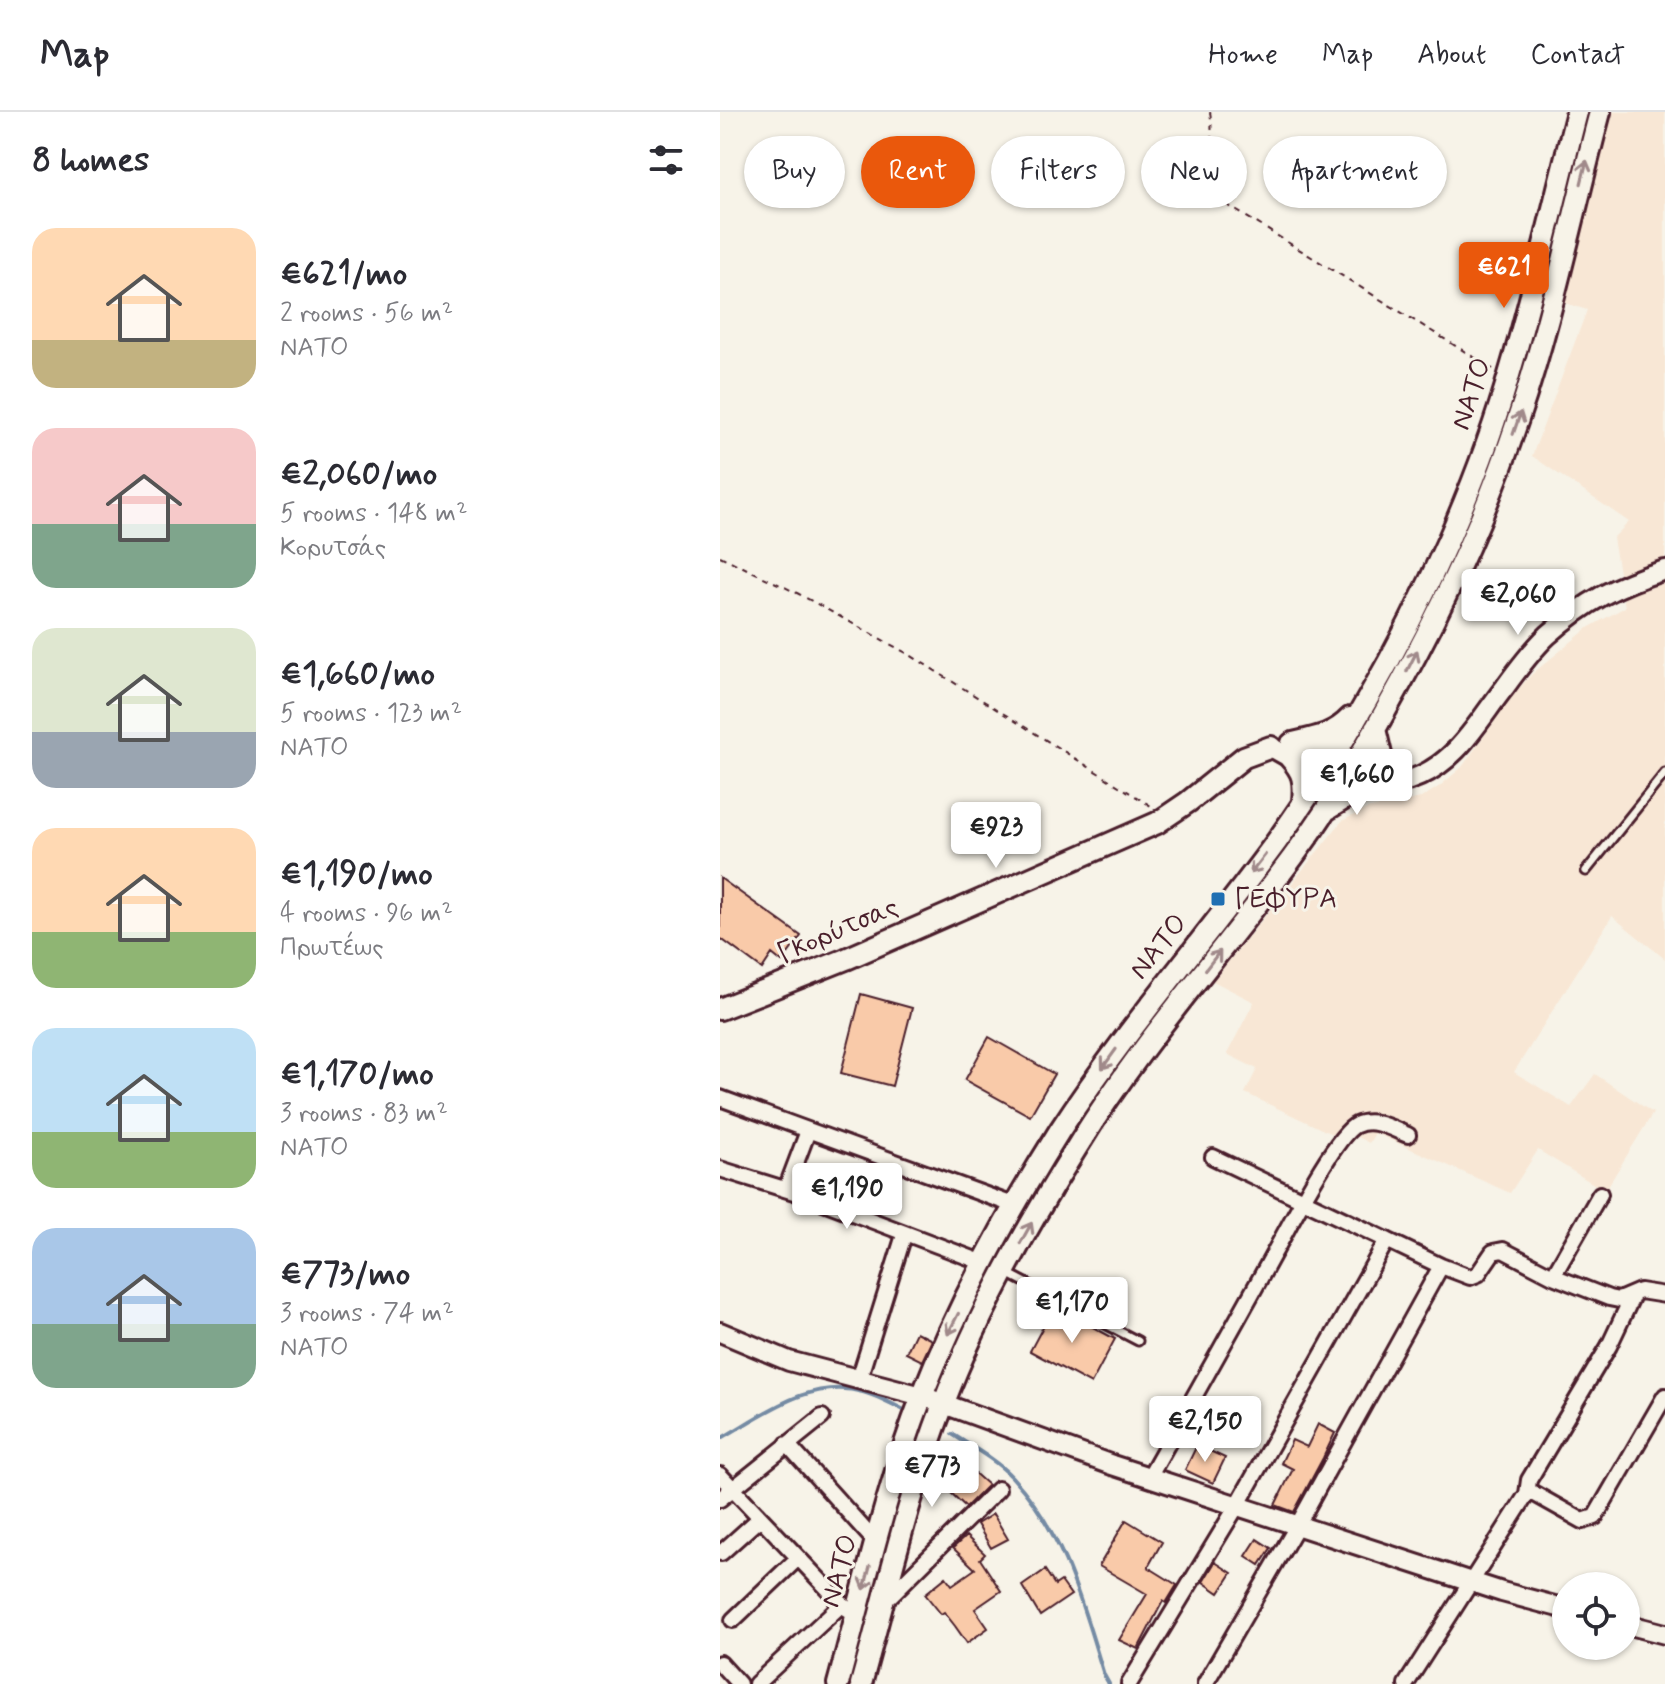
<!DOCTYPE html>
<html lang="en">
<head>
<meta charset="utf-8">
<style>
	:root { --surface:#fff; --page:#f2f2f3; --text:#2b2b33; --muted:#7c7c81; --line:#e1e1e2; --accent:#ea580c }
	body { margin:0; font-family:Mynerve,sans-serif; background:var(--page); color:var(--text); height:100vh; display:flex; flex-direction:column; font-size:30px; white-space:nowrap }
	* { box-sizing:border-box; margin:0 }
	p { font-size:26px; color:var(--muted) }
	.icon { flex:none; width:44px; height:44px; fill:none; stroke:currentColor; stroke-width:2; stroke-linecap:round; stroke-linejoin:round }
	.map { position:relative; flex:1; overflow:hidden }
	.panel { display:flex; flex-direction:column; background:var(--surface); width:720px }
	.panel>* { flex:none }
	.top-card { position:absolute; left:24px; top:24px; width:760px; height:72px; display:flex; gap:16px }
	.buttons { position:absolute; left:832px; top:1460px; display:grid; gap:16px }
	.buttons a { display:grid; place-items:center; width:88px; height:88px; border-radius:50%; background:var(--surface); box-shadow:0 2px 6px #0004; font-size:40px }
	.price { position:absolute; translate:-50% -68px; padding:0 18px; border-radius:8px; background:#fff; color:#222; font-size:26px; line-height:52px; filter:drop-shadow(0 2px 4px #0008) }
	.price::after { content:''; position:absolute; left:50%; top:48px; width:24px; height:18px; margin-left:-12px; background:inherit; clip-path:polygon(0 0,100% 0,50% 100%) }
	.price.active { background:var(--accent); color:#fff }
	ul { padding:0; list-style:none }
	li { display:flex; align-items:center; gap:24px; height:200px; padding:0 32px }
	li span { display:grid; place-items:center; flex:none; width:224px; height:160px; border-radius:24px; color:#555 }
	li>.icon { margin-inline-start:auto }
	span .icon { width:96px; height:96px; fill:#fffc; stroke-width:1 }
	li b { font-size:34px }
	h2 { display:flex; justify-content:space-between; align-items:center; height:96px; padding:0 32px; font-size:34px }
	.tag { padding:0 28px; border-radius:36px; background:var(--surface); box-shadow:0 2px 6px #0004; font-size:28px; line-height:72px }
	.tag.active { background:var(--accent); color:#fff }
	header { display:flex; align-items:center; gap:48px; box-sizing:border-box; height:112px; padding:0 40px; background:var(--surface); border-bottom:2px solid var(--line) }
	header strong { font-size:38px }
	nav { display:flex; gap:44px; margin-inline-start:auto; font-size:28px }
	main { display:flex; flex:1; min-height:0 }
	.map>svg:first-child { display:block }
	.built { fill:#f8e7d5 }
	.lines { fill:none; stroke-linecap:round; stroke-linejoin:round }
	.stream { stroke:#758ba4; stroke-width:4 }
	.building { fill:#f9caa9; stroke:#4a1f2b; stroke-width:2 }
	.service-casing { stroke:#4a1f2b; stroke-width:13 }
	.minor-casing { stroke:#4a1f2b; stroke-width:20 }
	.tertiary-casing { stroke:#4a1f2b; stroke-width:24 }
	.secondary-casing { stroke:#4a1f2b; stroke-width:26 }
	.path { stroke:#4a1f2b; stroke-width:2; stroke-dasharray:6 6; stroke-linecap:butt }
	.service { stroke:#f7f3e8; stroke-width:7 }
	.minor { stroke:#f7f3e8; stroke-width:14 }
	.tertiary { stroke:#f7f3e8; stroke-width:18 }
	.secondary { stroke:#f7f3e8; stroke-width:20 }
	.oneway { stroke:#a0898a }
	.poi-dot { fill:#1f6fb2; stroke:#f7f3e8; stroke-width:3 }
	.labels { text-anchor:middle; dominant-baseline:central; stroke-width:6; stroke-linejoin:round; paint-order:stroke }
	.street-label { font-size:28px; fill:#4a1f2b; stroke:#f7f3e8 }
	.poi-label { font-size:28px; fill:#4a1f2b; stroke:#f7f3e8; text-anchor:start }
</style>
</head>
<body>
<header>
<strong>Map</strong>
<nav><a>Home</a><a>Map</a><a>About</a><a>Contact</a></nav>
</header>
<main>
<section class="panel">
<h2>8 homes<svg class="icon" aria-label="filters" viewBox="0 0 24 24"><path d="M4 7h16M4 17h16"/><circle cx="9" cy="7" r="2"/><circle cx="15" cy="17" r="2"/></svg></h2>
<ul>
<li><span style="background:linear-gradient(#ffd9b3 70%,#c2b280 0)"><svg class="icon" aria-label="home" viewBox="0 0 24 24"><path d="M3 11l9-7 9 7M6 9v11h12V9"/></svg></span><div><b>€621/mo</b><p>2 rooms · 56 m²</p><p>ΝΑΤΟ</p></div></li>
<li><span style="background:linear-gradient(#f6c9c9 60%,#7fa58c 0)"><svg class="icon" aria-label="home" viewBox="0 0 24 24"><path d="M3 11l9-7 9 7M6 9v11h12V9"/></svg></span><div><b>€2,060/mo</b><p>5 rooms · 148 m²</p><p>Κορυτσάς</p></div></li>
<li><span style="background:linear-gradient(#dfe7d0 65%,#9aa5b1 0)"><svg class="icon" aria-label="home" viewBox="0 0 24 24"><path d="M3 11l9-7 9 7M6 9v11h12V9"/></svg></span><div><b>€1,660/mo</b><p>5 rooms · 123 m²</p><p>ΝΑΤΟ</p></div></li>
<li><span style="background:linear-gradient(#ffd9b3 65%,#8fb573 0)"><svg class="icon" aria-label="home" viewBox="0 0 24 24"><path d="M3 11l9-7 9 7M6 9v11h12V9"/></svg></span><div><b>€1,190/mo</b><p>4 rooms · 96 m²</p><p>Πρωτέως</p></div></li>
<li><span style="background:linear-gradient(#bfe0f5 65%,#8fb573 0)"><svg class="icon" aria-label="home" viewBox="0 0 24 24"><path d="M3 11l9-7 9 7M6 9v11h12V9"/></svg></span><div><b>€1,170/mo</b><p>3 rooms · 83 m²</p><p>ΝΑΤΟ</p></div></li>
<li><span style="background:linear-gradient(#a9c7e8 60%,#7fa58c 0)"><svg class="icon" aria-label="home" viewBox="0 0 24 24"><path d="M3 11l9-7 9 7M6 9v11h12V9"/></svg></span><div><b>€773/mo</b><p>3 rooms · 74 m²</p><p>ΝΑΤΟ</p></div></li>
</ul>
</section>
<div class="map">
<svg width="945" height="1572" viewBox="0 0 945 1572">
	<rect width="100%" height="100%" fill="#f7f3e8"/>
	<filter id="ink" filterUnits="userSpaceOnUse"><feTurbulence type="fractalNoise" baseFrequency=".0125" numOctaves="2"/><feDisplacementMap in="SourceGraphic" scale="16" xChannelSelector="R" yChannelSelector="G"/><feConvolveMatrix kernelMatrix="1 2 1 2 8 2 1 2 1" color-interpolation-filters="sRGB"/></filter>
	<g filter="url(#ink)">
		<path class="built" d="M891,0H945V847L892,804L794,960L851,995L875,962L933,1001L885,1079L818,1038L790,1081L655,1021L649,1031L633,1023L629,1030L525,981L537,957L507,942L534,890L493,869L622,709L646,697L701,686L720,674L742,655L794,582L812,562L868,516L905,495L893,426L909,410L812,344L867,198L842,190Z"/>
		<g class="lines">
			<path class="stream" d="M232,1322C252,1335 276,1348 292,1365C345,1422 362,1492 384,1563L389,1572
				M0,1327C43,1303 90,1265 143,1280C158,1284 174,1293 188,1300"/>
		</g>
		<path class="building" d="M0,766L81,824L62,850L52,842L42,857L0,826Z
			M141,882L192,896L172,974L121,961Z
			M269,925L334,962L310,1004L245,968Z
			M334,1194L395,1227L371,1272L310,1239Z
			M196,1220L212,1228L202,1249L186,1241Z
			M598,1312L615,1321L603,1346L574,1400L555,1393L573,1357L561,1351L572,1328L587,1335Z
			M477,1333L505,1346L493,1371L465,1358Z
			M227,1339L244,1345L242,1350L268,1373L246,1395L230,1380L213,1375Z
			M273,1402L288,1427L271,1436L257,1412Z
			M406,1408L442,1430L428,1455L457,1473L446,1491L443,1489L418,1537L399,1528L427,1482L379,1454Z
			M246,1424L265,1442L260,1447L281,1479L255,1497L268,1516L247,1531L235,1514L224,1500L221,1502L205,1482L226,1465L232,1473L255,1457L233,1436Z
			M537,1427L551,1436L540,1453L526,1444Z
			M495,1450L512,1461L499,1481L483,1470Z
			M325,1458L335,1473L341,1469L351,1483L320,1504L302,1474Z"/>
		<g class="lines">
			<defs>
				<path id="service" d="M866,759L945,661
					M287,1161L418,1229"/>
				<path id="minor" d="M0,986L296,1094
					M493,1045L721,1154L750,1165L758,1162L773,1140L783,1138L833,1164L889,1186L899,1188L920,1179L945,1183
					M0,1057L90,1085L264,1151
					M66,1077L88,1019
					M833,1164L880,1082
					M139,1267L184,1123
					M67,1332L151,1425L157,1428
					M0,1363L126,1496L137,1502
					M429,1365C471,1290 513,1216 554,1141C568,1116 615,1023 636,1013C654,1005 672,1017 688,1023
					M807,1382L813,1381L863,1409L875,1405L945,1284
					M0,1387L102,1305
					M1,1441L40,1406
					M164,1490L278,1377
					M13,1508L78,1446
					M0,1551L19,1572
					M36,1572L122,1492
					M409,1572L517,1394L667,1128
					M485,1572L577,1414L721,1154
					M686,1572L807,1382L809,1368L889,1234L913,1183"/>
				<path id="tertiary" d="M571,631L614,641L676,664
					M551,635C613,671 678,697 736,638C754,620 769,595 785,575C798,557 812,538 828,523C866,489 897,473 945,458
					M0,1220L69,1249L202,1284L392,1353L782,1480L846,1497
					M906,1512L945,1522"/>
				<path id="secondary" d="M655,617L663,651L677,664
					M573,631C595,626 614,623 630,606
					M570,646C583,660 585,669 583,689
					M608,697L629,684L655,674
					M0,897L126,847L437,711L468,690L524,645L551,635
					M118,1572C144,1476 166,1377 202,1284C238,1192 287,1102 340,1018C406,917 486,826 557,729C589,684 620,636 647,588C705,488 760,367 791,256C816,172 835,85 857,0
					M141,1572C167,1479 188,1383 223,1293C257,1203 306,1116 357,1035C420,932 501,842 573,745C608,698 639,647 667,596C719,504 765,407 798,307C832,207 853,102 880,0"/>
			</defs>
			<use href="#service" class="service-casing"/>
			<use href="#minor" class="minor-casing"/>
			<use href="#tertiary" class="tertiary-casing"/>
			<use href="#secondary" class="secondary-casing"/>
			<path class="path" d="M490,0C497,41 475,55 509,94L773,257
				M0,444L77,481L190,543L431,694"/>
			<use href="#service" class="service"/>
			<use href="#minor" class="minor"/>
			<use href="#tertiary" class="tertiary"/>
			<use href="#secondary" class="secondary"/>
		</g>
		<defs><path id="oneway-shaft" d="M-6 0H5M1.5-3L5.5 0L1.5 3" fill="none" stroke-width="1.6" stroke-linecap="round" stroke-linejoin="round" transform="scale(2)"/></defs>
		<g class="oneway">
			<use href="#oneway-shaft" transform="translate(864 60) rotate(-76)"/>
			<use href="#oneway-shaft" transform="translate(797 311) rotate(-71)"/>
			<use href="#oneway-shaft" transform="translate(692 549) rotate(-63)"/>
			<use href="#oneway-shaft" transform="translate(538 752) rotate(128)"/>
			<use href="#oneway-shaft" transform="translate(493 848) rotate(-52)"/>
			<use href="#oneway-shaft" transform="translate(389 947) rotate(126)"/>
			<use href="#oneway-shaft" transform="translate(306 1121) rotate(-61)"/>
			<use href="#oneway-shaft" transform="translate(233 1212) rotate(117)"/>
			<use href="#oneway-shaft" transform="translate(147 1466) rotate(105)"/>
		</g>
	</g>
	<rect class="poi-dot" x="490" y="779" width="16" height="16" rx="4"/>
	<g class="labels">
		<g class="street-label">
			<text transform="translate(752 282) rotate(-72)">ΝΑΤΟ</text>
			<text transform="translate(118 819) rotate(-23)">Γκορύτσας</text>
			<text transform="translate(439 835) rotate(-52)">ΝΑΤΟ</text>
			<text transform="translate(120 1459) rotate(-75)">ΝΑΤΟ</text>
		</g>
		<g class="poi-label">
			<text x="514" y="787">ΓΕΦΥΡΑ</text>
		</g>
	</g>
</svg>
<div class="buttons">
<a><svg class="icon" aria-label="locate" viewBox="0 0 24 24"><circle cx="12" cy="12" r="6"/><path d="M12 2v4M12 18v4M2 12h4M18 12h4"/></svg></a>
</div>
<b class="price active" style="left:784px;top:198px">€621</b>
<b class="price" style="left:798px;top:525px">€2,060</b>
<b class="price" style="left:637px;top:705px">€1,660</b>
<b class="price" style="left:276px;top:758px">€923</b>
<b class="price" style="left:127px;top:1119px">€1,190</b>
<b class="price" style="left:352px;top:1233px">€1,170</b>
<b class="price" style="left:485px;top:1352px">€2,150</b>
<b class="price" style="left:212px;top:1397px">€773</b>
<div class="top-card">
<a class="tag">Buy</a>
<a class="tag active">Rent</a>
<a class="tag">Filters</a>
<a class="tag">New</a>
<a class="tag">Apartment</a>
</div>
</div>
</main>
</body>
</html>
